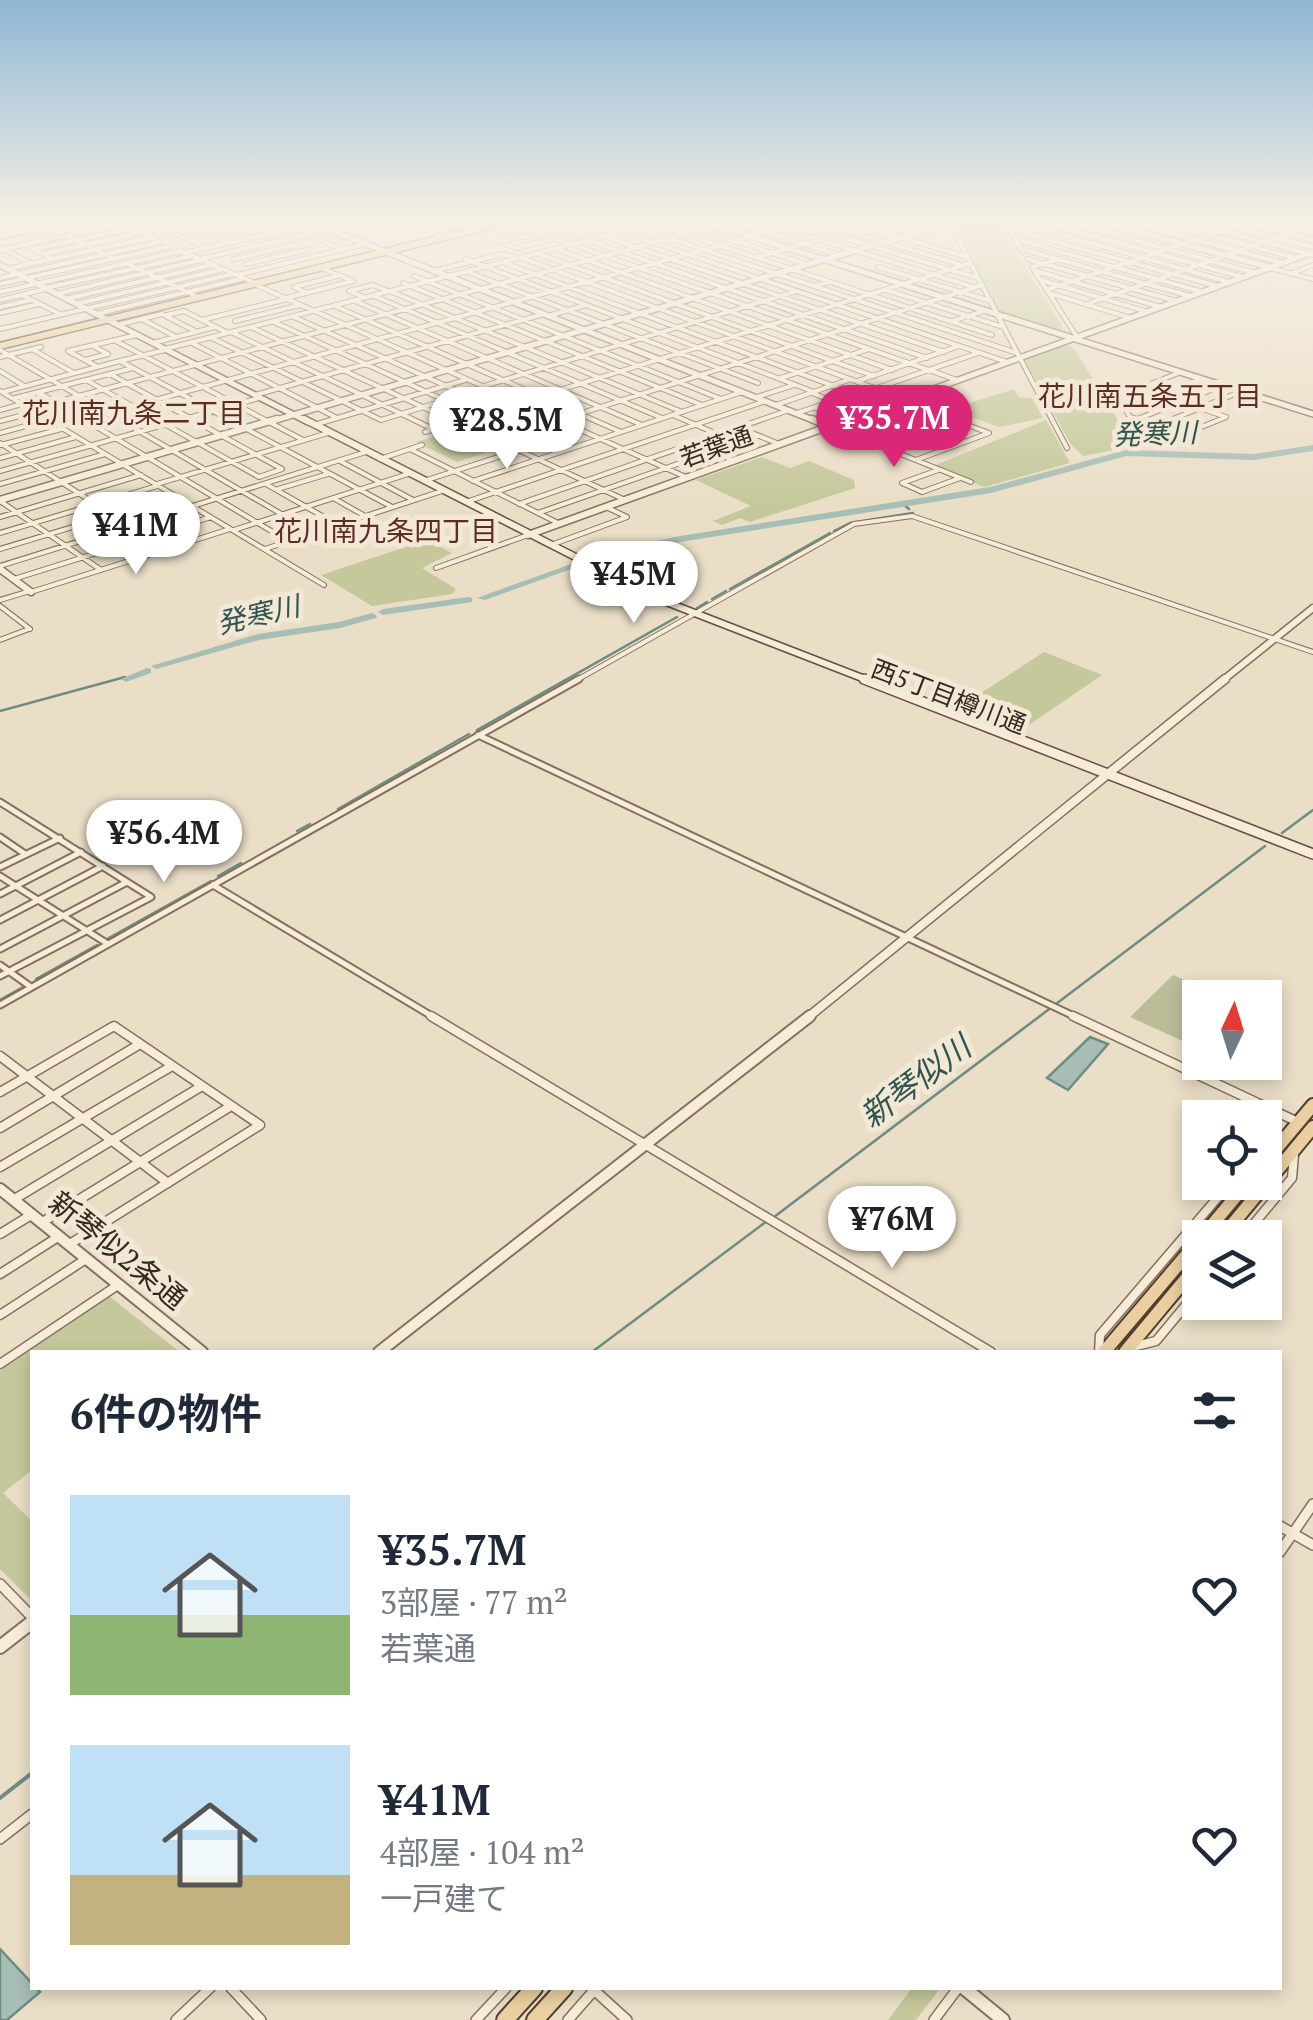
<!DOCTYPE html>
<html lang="ja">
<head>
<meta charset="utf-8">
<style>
	:root { --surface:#fff; --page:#f6f6f7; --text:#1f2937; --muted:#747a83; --accent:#db2777 }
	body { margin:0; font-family:"PT Serif","Noto Sans JP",serif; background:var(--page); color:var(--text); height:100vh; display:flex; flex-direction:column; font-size:38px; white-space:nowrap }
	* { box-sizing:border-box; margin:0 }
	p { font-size:32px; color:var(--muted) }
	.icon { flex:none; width:55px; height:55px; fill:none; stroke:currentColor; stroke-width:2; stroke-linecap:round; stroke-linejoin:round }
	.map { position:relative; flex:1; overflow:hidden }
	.side { position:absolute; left:30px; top:1350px; width:1252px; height:640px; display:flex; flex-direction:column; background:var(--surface); border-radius:0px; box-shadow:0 5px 15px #0003 }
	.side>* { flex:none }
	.needle { width:65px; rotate:4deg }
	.tools { position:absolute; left:1182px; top:980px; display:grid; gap:20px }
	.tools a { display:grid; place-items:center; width:100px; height:100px; border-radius:0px; background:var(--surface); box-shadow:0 5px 15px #0003; font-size:50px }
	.price { position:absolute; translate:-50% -85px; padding:0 22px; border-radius:35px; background:#fff; color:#222; font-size:32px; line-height:65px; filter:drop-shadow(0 2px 5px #0008) }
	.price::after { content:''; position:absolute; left:50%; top:60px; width:30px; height:22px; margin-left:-15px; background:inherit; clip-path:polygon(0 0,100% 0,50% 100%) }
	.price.on { background:var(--accent); color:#fff }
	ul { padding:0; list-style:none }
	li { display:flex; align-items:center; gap:30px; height:250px; padding:0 40px }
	li span { display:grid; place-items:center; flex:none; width:280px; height:200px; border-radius:0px; color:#555 }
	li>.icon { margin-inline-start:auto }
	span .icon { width:120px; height:120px; fill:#fffc; stroke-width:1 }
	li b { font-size:42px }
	h2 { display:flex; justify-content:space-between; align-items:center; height:120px; padding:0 40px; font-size:42px }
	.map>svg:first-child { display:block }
	.green { fill:#c4c89a }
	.cemetery { fill:#bbbd99 }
	.water { fill:#a7beb6; stroke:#6e8c83; stroke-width:2.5 }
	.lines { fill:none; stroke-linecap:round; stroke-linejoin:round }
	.stream-far1 { stroke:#6e8c83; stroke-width:2.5 }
	.stream { stroke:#6e8c83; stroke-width:4 }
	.river { fill:#a7beb6; fill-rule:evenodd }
	.minor-far3-casing { stroke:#84705d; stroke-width:6 }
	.minor-far2-casing { stroke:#84705d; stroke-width:9 }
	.minor-far1-casing { stroke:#84705d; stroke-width:11 }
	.minor-casing { stroke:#84705d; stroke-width:12 }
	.tertiary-far4-casing { stroke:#84705d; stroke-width:8 }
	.tertiary-far3-casing { stroke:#84705d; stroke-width:9 }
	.tertiary-far2-casing { stroke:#84705d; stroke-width:11 }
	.tertiary-far1-casing { stroke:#84705d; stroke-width:14 }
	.tertiary-casing { stroke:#84705d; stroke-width:16 }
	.secondary-far2-casing { stroke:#665140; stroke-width:8 }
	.secondary-far1-casing { stroke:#665140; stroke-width:9 }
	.secondary-casing { stroke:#665140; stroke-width:12 }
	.primary-far2-casing { stroke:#523f31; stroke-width:9 }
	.primary-far1-casing { stroke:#523f31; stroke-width:16 }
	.primary-casing { stroke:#523f31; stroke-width:20 }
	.minor-far3 { stroke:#f6ecd8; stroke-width:4 }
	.minor-far2 { stroke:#f6ecd8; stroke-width:5 }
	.minor-far1 { stroke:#f6ecd8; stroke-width:8 }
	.minor { stroke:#f6ecd8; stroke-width:9 }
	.tertiary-far4 { stroke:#f6ecd8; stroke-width:5 }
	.tertiary-far3 { stroke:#f6ecd8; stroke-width:6 }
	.tertiary-far2 { stroke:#f6ecd8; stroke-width:8 }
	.tertiary-far1 { stroke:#f6ecd8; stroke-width:10 }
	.tertiary { stroke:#f6ecd8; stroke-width:12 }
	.secondary-far2 { stroke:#f6ecd8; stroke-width:5 }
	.secondary-far1 { stroke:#f6ecd8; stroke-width:6 }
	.secondary { stroke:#f6ecd8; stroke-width:9 }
	.primary-far2 { stroke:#ead0a1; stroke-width:6 }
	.primary-far1 { stroke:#ead0a1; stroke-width:12 }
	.primary { stroke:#ead0a1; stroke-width:16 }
	.labels { text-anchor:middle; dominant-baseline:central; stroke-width:10; stroke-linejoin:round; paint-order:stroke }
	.far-street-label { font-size:25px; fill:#352920; stroke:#f2e8d5 }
	.far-neighbourhood-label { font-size:28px; fill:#5e2c23; stroke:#f2e8d5 }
	.far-water-label { font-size:28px; font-style:italic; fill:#305450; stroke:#f2e8d5 }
	.street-label { font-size:30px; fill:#352920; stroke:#f2e8d5 }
	.water-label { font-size:32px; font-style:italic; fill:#305450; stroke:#f2e8d5 }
</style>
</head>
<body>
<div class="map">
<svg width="1313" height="2020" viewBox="0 0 1313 2020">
	<rect width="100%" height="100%" fill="#eadec6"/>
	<path class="green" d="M965,220H996L1062,326V333L1001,315L952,224Z
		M1067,344L1075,350L1134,446L1083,456L1070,443L1024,359Z
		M1014,389L1019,397L1032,398L1043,418L999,427L951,409Z
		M493,418L537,436L457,462L416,442Z
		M1046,420L1070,463L984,487L933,466Z
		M762,457L790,468L809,461L854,480L855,488L750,522L740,518L722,525L713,521L751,506L696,480Z
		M427,540L452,553L422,568L456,589L452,594L372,606L321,575Z
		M1044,652L1102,675L1020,731L958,708Z
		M110,1297L180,1352H32V1470L3,1493L32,1521V1601L0,1569V1371Z
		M912,1988L938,1991L916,2020H888Z"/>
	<path class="cemetery" d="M1173,975L1225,997L1200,998V1049L1130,1017Z"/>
	<path class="water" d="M1090,1037L1108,1044L1068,1090L1047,1078Z
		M0,1949L40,1992L7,2020H0Z"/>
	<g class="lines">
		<path class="stream-far1" d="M904,505L909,509
			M834,531L850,523L913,513
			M730,589L830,533
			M712,599L726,591
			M697,608L707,602
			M0,711L125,677
			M477,730L677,617
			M338,809L469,734
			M297,831L310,824
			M1282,833L1313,810
			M218,876L241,863
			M107,939L211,881
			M36,979L97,945
			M0,1000L23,987
			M774,1217L1265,846
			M592,1352L767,1221"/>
		<path class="stream" d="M0,1798L32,1773"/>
		<path class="river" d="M1313,445V451L1254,460L1126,456L991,493L674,543L589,563L584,560L674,537L990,487L1126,450L1254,454Z
			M574,563L582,565L485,600L477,598Z
			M468,597L472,598V602L383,615L378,612L383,609Z
			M372,613L377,616L376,618L340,628L259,640L156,669L151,666L258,634L339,622Z
			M147,668L151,669V673L126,682L121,679Z"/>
		<defs>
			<path id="minor-far3" d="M111,220L158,241
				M145,220L208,248
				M177,220L230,243
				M239,220L271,233
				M271,220L291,229
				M397,220L443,237
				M538,220L589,238
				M567,220L595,229
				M670,220L806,264
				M756,220L970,286
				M784,220L978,278
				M840,220L967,257
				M868,220L913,234
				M896,220L927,229
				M924,220L942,226
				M948,220L1067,448
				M1003,220L1023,252
				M1009,220L1229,282
				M1035,220L1242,277
				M1062,220L1255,273
				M1122,220L1283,263
				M1150,220L1296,258
				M1179,220L1313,255
				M1207,220L1313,247
				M1234,220L1313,240
				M1262,220L1313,233
				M1290,220L1308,225
				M813,221L959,264
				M211,222L250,238
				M509,222L957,380
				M733,222L839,255
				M654,224L992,335
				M45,226L116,259
				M1088,226L1107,220
				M1157,227L1180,220
				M638,228L1017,353
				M426,229L464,220
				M1009,229L1217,286
				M60,231L111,220
				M622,232L1007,362
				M541,234L498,241L516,248L553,239
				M580,234L630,221
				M307,235L342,249
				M148,236L220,220
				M606,237L944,352
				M1015,239L1203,292
				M590,241L927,358
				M24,244L51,258
				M1,248L30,263
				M34,249L129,229
				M556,249L892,370
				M1021,249L1190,296
				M0,250L119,224
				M179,250L255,283
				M189,252L315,224
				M43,254L139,233
				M539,254L874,376
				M757,257L888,220
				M522,258L904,399
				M200,259L368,220
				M234,259L299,244
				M466,259L814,392
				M1027,259L1176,301
				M505,263L887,406
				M128,264L198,297
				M246,264L310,249
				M878,267L991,301
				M1032,267L1060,259
				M1032,267L1077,337
				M1270,268L1313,279
				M7,269L149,238
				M434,271L502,254L519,258
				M1036,271L1161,307
				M468,272L758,383
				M1292,273L1313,265
				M237,275L365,244
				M414,276L721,399
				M0,278L160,242
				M1041,280L1148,312
				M403,283L702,405
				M0,284L171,246
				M254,284L688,478
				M814,286L829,282
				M46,288L191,256
				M886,290L1003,327
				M1046,290L1254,220
				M0,292L181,251
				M305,292L294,287L337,276
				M392,292L682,412
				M1049,293L1131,318
				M56,294L201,260
				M22,295L60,314
				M374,296L662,418
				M364,297L349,291L373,285L388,291
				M286,298L353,281L321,268
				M66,299L211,265
				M0,300L46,289
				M355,301L642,425
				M76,304L220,270
				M1087,304L1313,225
				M335,306L621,432
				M0,307L31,300
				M0,313L39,304
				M96,314L241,279
				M167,315L184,311L228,333
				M548,316L586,305
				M294,317L499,410
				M142,319L176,337
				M202,320L287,299
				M235,321L300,305
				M952,321L984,311
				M274,322L479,416
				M117,325L162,314L197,332
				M253,328L457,423
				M0,329L233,274
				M233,333L435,430
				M212,338L381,420L486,388
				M114,340L303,440
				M153,343L215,327
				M192,343L337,418
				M32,349L74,373
				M165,349L666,220
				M0,350L314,533
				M165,350L120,361L392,507
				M0,357L41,347
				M85,360L108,354L93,346
				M96,366L68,351L137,335
				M0,371L24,386
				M1181,372L1118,397L1130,417L1158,425L1242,391
				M110,374L282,469L259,477
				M781,378L869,349
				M86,380L259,477
				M858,381L959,346
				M484,386L797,291
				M877,388L978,353
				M1143,388L1226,417L1199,428L1176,420
				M0,391L324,585
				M3,392L120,361
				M38,392L288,541
				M812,393L865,414
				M255,395L544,314
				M757,397L794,385
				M15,398L133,368
				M903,401L989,433L916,460
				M521,402L971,263
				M776,405L851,379
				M884,407L947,431
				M816,408L847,419
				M1125,408L1201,379
				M30,409L739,220
				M0,410L22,404
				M797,413L833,401
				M673,415L717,434
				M1140,418L1223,385
				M560,420L982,285
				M0,421L35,412
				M314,425L465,380
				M60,426L813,220
				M830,426L971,482
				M740,428L779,444
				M425,432L520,404
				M0,433L47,420
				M0,443L166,549
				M696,443L734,461
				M1,445L61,429
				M510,446L625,500
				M410,449L560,524
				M896,451L967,425
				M0,458L76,437
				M380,459L422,445
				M340,461L413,500
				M938,470L902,483L922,492L960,478
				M0,471L259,398
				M424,481L578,431
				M473,481L742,392
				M0,484L105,454
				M157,484L328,433
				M266,484L338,525
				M278,489L328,474
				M335,499L365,516
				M0,501L101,570
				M466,502L766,401
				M519,504L789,410
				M538,513L757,436
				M0,517L141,475
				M234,530L408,474
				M0,533L157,486
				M551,545L627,517L606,507
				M0,549L175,496
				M265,549L442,491
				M0,566L366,452
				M436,568L528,535
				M14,579L211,517
				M31,592L230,529
				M0,600L30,591
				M0,606L30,629
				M0,640L29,629
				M575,681L854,524L912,516L1313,652"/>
			<path id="minor-far2" d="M478,735L1078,1018
				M0,802L151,897L0,976
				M0,837L25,854
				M0,867L60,838
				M0,876L108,944
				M213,885L435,1018
				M0,894L81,852
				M0,920L103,866
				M0,949L127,882
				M0,965L31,987
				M0,1005L579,679"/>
			<path id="minor-far1" d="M431,1016L991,1352
				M1073,1016L1298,1122
				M0,1056L168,1183
				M0,1092L114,1026L260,1125L70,1244
				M0,1128L140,1044
				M0,1167L172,1066
				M13,1200L202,1086
				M41,1223L231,1106
				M0,1234L31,1215
				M1242,1238L1292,1178L1294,1155
				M0,1274L58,1237
				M0,1315L86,1259
				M1132,1347L1156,1341L1200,1288
				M1099,1352L1100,1335L1231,1182
				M0,1364L118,1285"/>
			<path id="minor" d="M1280,1526L1313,1545
				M1280,1552L1313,1504
				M0,1584L32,1617
				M0,1839L32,1814
				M231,1988L261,2020
				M594,1990L627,2020
				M176,2020L210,1988
				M476,2020L506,1988
				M568,2020L596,1988
				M934,2020L958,1988"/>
			<path id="tertiary-far4" d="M305,220L818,422
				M699,220L1313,414
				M1093,220L1269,267
				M0,236L73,220
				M0,265L108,320
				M269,422L960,220
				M842,422L1313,252"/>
			<path id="tertiary-far3" d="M812,419L829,426
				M0,500L277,419
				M528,535L849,419
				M0,569L31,592
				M1222,681L1313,608"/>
			<path id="tertiary-far2" d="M807,1018L1225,679"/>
			<path id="tertiary-far1" d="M0,1189L202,1352
				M379,1352L810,1016"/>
			<path id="tertiary" d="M0,1647L32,1622
				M964,1988L1003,2020"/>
			<path id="secondary-far2" d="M108,320L308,422"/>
			<path id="secondary-far1" d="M304,419L656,598L870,681"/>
			<path id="secondary" d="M864,679L1313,854"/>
			<path id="primary-far2" d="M0,346L515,220"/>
			<path id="primary-far1" d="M1265,1162L1313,1105
				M1201,1238L1248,1182
				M1221,1238L1313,1127
				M1104,1352L1200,1239
				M1125,1352L1200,1262"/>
			<path id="primary" d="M505,2020L534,1988
				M535,2020L564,1988"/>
		</defs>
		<use href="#minor-far3" class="minor-far3-casing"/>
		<use href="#minor-far2" class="minor-far2-casing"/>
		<use href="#minor-far1" class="minor-far1-casing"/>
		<use href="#minor" class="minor-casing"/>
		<use href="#tertiary-far4" class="tertiary-far4-casing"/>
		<use href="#tertiary-far3" class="tertiary-far3-casing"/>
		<use href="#tertiary-far2" class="tertiary-far2-casing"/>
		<use href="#tertiary-far1" class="tertiary-far1-casing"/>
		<use href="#tertiary" class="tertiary-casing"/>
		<use href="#secondary-far2" class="secondary-far2-casing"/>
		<use href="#secondary-far1" class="secondary-far1-casing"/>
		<use href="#secondary" class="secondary-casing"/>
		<use href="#primary-far2" class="primary-far2-casing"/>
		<use href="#primary-far1" class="primary-far1-casing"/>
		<use href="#primary" class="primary-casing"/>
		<use href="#minor-far3" class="minor-far3"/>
		<use href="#minor-far2" class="minor-far2"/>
		<use href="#minor-far1" class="minor-far1"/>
		<use href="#minor" class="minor"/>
		<use href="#tertiary-far4" class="tertiary-far4"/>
		<use href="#tertiary-far3" class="tertiary-far3"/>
		<use href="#tertiary-far2" class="tertiary-far2"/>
		<use href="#tertiary-far1" class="tertiary-far1"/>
		<use href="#tertiary" class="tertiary"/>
		<use href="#secondary-far2" class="secondary-far2"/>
		<use href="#secondary-far1" class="secondary-far1"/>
		<use href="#secondary" class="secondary"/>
		<use href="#primary-far2" class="primary-far2"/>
		<use href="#primary-far1" class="primary-far1"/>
		<use href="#primary" class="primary"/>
	</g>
	<linearGradient id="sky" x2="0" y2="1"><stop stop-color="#8eb8d4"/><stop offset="0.44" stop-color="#f6f0e5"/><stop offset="1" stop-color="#f6f0e5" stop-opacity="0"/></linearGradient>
	<rect width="1313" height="503" fill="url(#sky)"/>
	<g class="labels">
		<g class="far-street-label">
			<text transform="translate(716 446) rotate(-20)">若葉通</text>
			<text transform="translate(949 696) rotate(21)">西5丁目樽川通</text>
		</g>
		<g class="far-neighbourhood-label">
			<text x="1150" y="395">花川南五条五丁目</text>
			<text x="134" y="412">花川南九条二丁目</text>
			<text x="386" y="530">花川南九条四丁目</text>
		</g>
		<g class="far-water-label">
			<text transform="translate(1155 433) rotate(-2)">発寒川</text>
			<text transform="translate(258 614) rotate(-13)">発寒川</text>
		</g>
		<g class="street-label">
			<text transform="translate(118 1250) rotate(39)">新琴似2条通</text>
		</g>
		<g class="water-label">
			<text transform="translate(915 1081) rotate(-37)">新琴似川</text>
		</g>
	</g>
</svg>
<div class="tools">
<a><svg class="needle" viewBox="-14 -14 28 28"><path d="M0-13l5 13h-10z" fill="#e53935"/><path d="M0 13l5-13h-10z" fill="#747a83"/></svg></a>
<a><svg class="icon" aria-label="locate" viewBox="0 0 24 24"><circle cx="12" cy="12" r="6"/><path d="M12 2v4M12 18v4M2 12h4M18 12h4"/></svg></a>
<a><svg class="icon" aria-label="layers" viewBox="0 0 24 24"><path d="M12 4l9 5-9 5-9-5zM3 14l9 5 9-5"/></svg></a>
</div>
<b class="price on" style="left:894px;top:470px">¥35.7M</b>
<b class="price" style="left:507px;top:472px">¥28.5M</b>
<b class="price" style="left:136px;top:577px">¥41M</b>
<b class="price" style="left:634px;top:626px">¥45M</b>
<b class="price" style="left:164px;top:885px">¥56.4M</b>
<b class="price" style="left:892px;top:1271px">¥76M</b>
<section class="side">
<h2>6件の物件<svg class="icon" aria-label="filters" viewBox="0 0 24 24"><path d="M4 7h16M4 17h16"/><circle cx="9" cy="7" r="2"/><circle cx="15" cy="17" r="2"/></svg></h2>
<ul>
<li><span style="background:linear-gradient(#bfe0f5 60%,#8fb573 0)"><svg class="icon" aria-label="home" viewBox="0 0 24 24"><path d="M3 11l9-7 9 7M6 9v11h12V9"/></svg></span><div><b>¥35.7M</b><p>3部屋 · 77 m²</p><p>若葉通</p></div><svg class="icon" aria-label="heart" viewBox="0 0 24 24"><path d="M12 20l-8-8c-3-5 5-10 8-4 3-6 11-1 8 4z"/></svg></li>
<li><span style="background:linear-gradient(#bfe0f5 65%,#c2b280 0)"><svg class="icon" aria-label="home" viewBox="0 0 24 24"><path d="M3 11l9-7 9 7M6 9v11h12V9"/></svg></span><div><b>¥41M</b><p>4部屋 · 104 m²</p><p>一戸建て</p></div><svg class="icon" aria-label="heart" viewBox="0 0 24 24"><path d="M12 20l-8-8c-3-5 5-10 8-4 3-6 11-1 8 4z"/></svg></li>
</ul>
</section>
</div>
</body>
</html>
